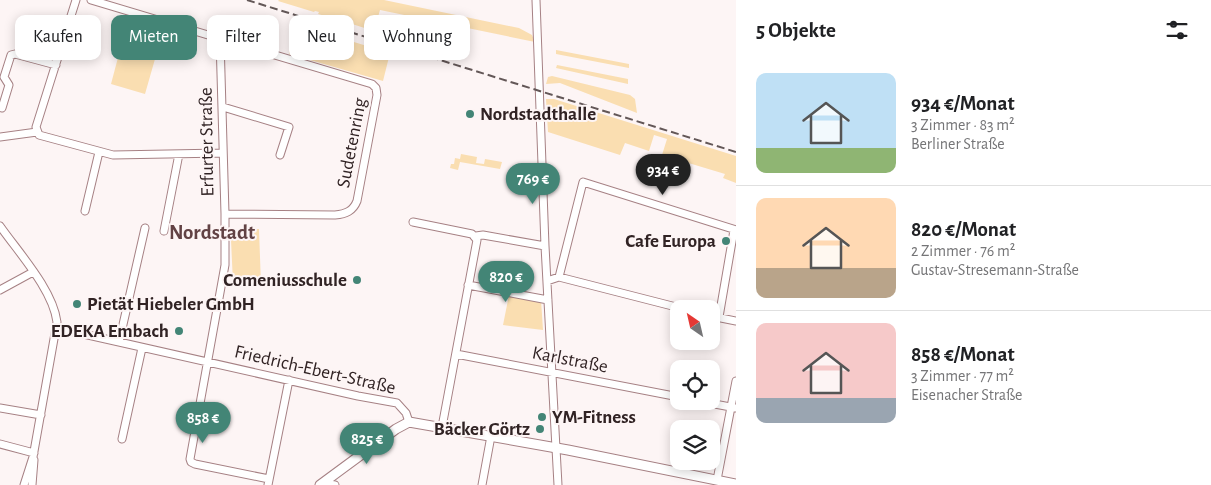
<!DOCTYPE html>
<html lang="de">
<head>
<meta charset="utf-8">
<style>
	:root { --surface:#fff; --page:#f6f6f6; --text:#202124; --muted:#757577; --line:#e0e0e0; --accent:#438576 }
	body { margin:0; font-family:"Alegreya Sans",sans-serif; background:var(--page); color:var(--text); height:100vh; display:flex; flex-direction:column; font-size:19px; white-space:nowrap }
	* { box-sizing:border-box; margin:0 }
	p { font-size:16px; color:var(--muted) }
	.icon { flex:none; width:28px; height:28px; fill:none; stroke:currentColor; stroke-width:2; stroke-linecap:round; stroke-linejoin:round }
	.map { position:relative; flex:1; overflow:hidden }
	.panel { display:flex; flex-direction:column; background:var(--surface); width:475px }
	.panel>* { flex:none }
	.hud { position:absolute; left:15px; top:15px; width:475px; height:45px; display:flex; gap:10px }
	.needle { width:32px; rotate:326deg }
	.fabs { position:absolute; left:670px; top:300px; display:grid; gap:10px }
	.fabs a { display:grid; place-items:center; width:50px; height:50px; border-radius:10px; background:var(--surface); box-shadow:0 2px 12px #0003; font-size:25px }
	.price { position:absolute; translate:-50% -42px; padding:0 11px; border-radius:18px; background:var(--accent); color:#fff; font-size:16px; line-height:32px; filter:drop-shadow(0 1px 2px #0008) }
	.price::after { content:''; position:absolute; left:50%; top:30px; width:15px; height:11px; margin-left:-8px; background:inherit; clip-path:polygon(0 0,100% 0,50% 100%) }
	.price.selected { background:#222; color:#fff }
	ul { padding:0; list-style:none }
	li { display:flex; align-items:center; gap:15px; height:125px; padding:0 20px }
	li+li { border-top:1px solid var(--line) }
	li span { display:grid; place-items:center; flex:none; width:140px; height:100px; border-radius:10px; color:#555 }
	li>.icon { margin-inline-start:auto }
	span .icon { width:60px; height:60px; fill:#fffc; stroke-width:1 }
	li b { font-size:21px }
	h2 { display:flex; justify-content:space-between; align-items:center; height:60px; padding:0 20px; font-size:21px }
	.chip { padding:0 18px; border-radius:10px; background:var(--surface); box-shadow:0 2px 12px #0003; font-size:18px; line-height:45px }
	.chip.selected { background:var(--accent); color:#fff }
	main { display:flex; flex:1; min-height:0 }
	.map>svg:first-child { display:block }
	.green { fill:#fadeb1 }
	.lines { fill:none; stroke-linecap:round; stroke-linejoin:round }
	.minor-casing { stroke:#a68184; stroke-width:9 }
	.major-casing { stroke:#a68184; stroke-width:11 }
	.minor { stroke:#fff; stroke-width:7 }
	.major { stroke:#fff; stroke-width:9 }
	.rail { stroke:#635757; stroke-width:2; stroke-dasharray:8 4; stroke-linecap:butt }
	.poi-dot { fill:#438576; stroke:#fdf5f5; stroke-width:2 }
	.labels { text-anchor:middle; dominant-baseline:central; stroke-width:4; stroke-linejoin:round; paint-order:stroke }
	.poi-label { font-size:19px; font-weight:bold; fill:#312324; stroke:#fdf5f5; text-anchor:end }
	.street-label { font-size:19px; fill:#312324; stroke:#fdf5f5 }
	.quarter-label { font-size:21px; font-weight:bold; fill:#624244; stroke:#fdf5f5 }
</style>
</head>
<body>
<main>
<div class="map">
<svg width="736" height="485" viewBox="0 0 736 485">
	<rect width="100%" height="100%" fill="#fdf5f5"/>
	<path class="green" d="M279,0H384L519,28L532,35L535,42L380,10L374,31L352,24L353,22L347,20V22L318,14L319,12L315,11L314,12L278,1Z
		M298,25L390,53L383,81L289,54Z
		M120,50L155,59L145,94L111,84Z
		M556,50L629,64V68L556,54Z
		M557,65L628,79V84L556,68Z
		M552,76L630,95L635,99L637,113L560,83L546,84L548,77Z
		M546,99H554L736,156V183L723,178L725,174L662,155L667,139L654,135L649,151L625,143L620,155L548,132Z
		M461,154L477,157L476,163L484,164L485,159L502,162L500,169L460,162L458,170L450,168L451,164H454L455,158L460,159Z
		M253,229H259L261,285L256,286L255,282L233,283L231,240L254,239Z
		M509,295L541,300L543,330L503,325Z"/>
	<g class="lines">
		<defs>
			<path id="minor" d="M76,0L36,127L39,135L113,155L222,153
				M91,0L372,84L376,88L377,95L357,201C353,211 346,214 335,215L225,214
				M536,0L545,246L558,485
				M220,39L225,214V265L190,459L191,462L195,464L269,479
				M223,107L289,127L280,155
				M2,108L9,85L4,77L11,55L15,54L56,65
				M0,137L37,132
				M85,211L99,152
				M413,222L472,234L477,240L442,427
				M0,226C19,253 53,290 57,322L33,457L24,485
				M164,231L179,154
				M476,236L483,235L545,246
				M559,277L583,182L736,230
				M547,281L559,277L684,309
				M468,285L548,300
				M0,290L33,272
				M711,316L736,321
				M719,317L734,230
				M56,329L79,333L358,396L397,403L406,413L409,422
				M119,342L145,228
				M456,354L679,397
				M699,401L736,408
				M0,408L41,415
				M122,439L142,348
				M0,444L34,453
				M717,480L736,381
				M323,483L335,485
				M32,485L34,460
				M268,485L289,380
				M482,485L491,436"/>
			<path id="major" d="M320,485L396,429L409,422L568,450L736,484"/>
		</defs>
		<use href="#minor" class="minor-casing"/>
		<use href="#major" class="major-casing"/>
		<use href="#minor" class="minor"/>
		<use href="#major" class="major"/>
		<path class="rail" d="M247,0L736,152"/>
	</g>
	<g class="poi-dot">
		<circle cx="470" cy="114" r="5"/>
		<circle cx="726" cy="241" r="5"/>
		<circle cx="357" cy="280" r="5"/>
		<circle cx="77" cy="304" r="5"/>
		<circle cx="179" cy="331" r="5"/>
		<circle cx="542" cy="417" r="5"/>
		<circle cx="540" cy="429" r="5"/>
	</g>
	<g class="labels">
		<g class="poi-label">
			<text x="480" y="114" text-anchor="start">Nordstadthalle</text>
			<text x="716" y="241">Cafe Europa</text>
			<text x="347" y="280">Comeniusschule</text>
			<text x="87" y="304" text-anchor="start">Pietät Hiebeler GmbH</text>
			<text x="169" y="331">EDEKA Embach</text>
			<text x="552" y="417" text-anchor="start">YM-Fitness</text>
			<text x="530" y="429">Bäcker Görtz</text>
		</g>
		<g class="street-label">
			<text transform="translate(207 142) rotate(-91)">Erfurter Straße</text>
			<text transform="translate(352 143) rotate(-79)">Sudetenring</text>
			<text transform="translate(570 360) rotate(11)">Karlstraße</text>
			<text transform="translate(315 370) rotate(13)">Friedrich-Ebert-Straße</text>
		</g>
		<g class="quarter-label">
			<text x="212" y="232">Nordstadt</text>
		</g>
	</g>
</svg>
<div class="fabs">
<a><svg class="needle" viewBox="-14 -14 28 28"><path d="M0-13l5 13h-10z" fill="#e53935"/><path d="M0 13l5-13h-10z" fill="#757577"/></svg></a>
<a><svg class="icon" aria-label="locate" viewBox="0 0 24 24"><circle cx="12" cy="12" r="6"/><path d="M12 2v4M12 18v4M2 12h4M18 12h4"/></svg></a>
<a><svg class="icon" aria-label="layers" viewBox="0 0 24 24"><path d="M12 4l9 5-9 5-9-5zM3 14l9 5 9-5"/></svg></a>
</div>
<b class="price selected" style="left:663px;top:196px">934 €</b>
<b class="price" style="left:533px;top:205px">769 €</b>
<b class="price" style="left:506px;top:303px">820 €</b>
<b class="price" style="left:203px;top:444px">858 €</b>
<b class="price" style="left:367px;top:465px">825 €</b>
<div class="hud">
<a class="chip">Kaufen</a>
<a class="chip selected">Mieten</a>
<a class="chip">Filter</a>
<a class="chip">Neu</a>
<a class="chip">Wohnung</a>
</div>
</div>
<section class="panel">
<h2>5 Objekte<svg class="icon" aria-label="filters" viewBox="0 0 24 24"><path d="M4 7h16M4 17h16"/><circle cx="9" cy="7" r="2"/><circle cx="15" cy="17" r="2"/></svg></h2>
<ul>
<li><span style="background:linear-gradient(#bfe0f5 75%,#8fb573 0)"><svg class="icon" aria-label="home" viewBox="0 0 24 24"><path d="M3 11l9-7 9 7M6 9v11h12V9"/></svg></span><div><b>934 €/Monat</b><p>3 Zimmer · 83 m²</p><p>Berliner Straße</p></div></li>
<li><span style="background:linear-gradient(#ffd9b3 70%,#b9a48a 0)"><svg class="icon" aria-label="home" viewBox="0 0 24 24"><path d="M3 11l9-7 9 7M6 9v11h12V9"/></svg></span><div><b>820 €/Monat</b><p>2 Zimmer · 76 m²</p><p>Gustav-Stresemann-Straße</p></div></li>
<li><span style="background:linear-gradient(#f6c9c9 75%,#9aa5b1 0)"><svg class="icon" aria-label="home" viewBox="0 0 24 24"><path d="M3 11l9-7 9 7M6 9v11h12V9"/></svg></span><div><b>858 €/Monat</b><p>3 Zimmer · 77 m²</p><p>Eisenacher Straße</p></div></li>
</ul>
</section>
</main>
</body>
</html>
